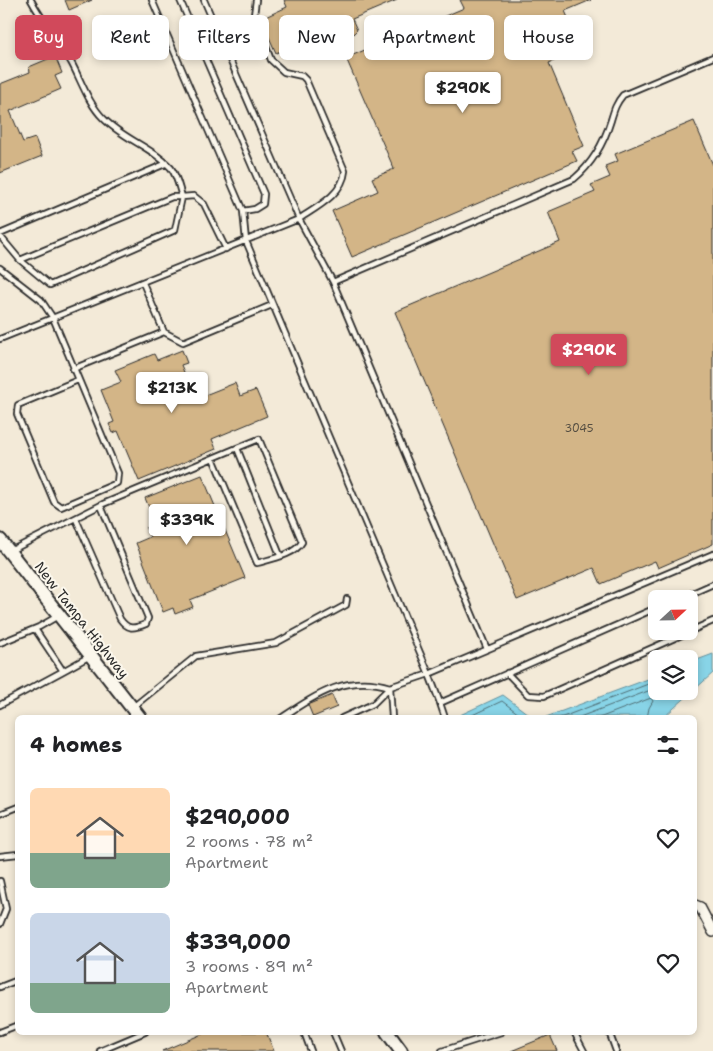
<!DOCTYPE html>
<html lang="en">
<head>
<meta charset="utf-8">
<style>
	:root { --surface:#fff; --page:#f2f2f2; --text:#202124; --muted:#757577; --accent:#d1495b }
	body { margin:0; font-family:"Shantell Sans",sans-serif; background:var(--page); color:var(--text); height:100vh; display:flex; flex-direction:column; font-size:19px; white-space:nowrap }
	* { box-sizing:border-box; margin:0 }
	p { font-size:16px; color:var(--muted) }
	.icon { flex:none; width:28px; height:28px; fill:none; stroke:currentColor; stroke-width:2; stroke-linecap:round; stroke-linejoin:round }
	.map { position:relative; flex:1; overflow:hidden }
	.details { position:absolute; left:15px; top:715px; width:682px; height:320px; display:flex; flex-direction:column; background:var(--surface); border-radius:8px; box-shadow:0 2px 8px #0003 }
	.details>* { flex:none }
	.banner { position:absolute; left:15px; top:15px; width:684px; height:45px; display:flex; gap:10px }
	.needle { width:32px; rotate:68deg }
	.controls { position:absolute; left:648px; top:590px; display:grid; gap:10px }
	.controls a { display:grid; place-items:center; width:50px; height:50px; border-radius:8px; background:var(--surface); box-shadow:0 2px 8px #0003; font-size:25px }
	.price { position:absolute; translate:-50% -42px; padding:0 11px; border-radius:5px; background:#fff; color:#222; font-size:16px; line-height:32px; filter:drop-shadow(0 1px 2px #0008) }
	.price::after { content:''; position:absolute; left:50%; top:30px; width:15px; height:11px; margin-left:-8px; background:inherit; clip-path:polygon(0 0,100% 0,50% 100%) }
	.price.current { background:var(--accent); color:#fff }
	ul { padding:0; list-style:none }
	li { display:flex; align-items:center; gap:15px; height:125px; padding:0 15px }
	li span { display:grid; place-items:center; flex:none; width:140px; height:100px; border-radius:8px; color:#555 }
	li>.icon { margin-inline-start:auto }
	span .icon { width:60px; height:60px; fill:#fffc; stroke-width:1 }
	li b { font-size:21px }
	h2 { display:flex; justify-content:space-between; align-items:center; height:60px; padding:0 15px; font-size:21px }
	.pill { padding:0 18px; border-radius:8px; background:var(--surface); box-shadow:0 2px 8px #0003; font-size:18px; line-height:45px }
	.pill.current { background:var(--accent); color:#fff }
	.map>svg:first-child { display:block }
	.water { fill:#88d4e7; stroke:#63909c }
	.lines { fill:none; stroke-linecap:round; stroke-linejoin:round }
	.shore { stroke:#506f76; stroke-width:1 }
	.building { fill:#d3b587; stroke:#2b2b2b }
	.service-casing { stroke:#2b2b2b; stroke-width:8 }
	.minor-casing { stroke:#2b2b2b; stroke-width:12 }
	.primary-casing { stroke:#2b2b2b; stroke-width:16 }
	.service { stroke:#fbf7ec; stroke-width:4.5 }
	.minor { stroke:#fbf7ec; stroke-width:9 }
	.primary { stroke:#fbf7ec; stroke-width:12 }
	.labels { text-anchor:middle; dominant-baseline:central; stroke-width:4; stroke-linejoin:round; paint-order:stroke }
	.number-label { font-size:11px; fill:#554e42 }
	.street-label { font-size:14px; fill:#2b2b2b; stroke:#fbf7ec }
</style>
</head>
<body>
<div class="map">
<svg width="713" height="1051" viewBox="0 0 713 1051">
	<rect width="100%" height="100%" fill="#f3ead8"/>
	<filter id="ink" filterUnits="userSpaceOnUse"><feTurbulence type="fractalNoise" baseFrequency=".02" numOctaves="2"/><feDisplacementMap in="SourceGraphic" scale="10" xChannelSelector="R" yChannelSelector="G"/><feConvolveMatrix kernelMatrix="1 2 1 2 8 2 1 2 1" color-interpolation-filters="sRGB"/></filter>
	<g filter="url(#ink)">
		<path class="water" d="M713,654V673L664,717H546L656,676V691H689V663Z
			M503,695L532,717H461L460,715Z"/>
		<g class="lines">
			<path class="shore" d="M466,718L502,701L524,718
				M560,718L656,681
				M577,718L656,688
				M599,718L651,698L653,701L649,708L647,718"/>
		</g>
		<path class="building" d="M65,0H92L69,10Z
			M284,0H397L352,19L357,30L327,60L322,47L307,53L302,42L276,53L261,19L287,7Z
			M460,0H591L565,11L582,49L549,63L584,146L572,151L577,161L352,257L332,211L378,191L372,178L394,169L346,58L464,8Z
			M55,56L62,73L55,76L61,89L10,111L23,142L35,138L42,156L0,173V84L30,72L29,67Z
			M694,121L713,165V544L658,568L655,561L601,584L594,568L517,600L395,312L560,242L548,212L595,192L591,185L610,177L605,166L618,161L615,154Z
			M182,350L187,363L181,365L195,399L235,383L240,396L256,390L267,416L212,439L216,449L139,481L118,431L113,433L109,424L114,422L101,390L121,382L115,370L154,354L157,360Z
			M202,475L245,578L190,600L193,607L175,614L173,608L163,612L136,543L150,537L146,528L156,524L145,498Z
			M332,695L337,707L313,717L308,705Z
			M207,1032H266L274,1051H162Z
			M550,1035L557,1051H511Z"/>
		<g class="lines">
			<defs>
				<path id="service" d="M31,0C43,22 58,40 71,62C81,80 88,103 103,118C123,139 152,147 171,168C177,176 179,187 182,197L194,196L204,204L226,249
					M152,0L243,211L246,241L429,674L713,554
					M180,0L264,194L263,204L255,209L243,211
					M204,0L299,219C317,207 343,194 345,171L306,80L302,76L284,72L271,60L254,15L256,0
					M0,234L165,164
					M0,236L20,260L50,285L175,230L182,197H172L20,260
					M0,268L41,300L53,318L118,473L117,483L61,507L54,502L17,414L18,405L78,380
					M143,283L164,332
					M0,339L299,219L333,282
					M73,369L164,332L183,342L272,305
					M213,458L257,563C271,559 295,555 302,542L259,439L237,448L280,555
					M76,519L120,619C128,630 133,629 146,624L148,618L101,506
					M10,551L103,504L237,448
					M679,599L713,584
					M35,629L63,671L90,656
					M0,643L39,627L58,616
					M487,649L333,282L574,179C593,163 604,143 611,120C614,110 616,103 623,95L713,57
					M507,673L528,695L544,696L713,621
					M0,705L63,671
					M133,707L196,656L276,643L346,605L347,599
					M281,718C316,695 347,673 390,687L373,704L342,718
					M392,718L390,687L429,674L440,703
					M445,718L440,703L656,608
					M0,814L18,807
					M0,856L18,854
					M0,881L6,909L0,924
					M0,987L18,980
					M0,1032L18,1025
					M304,1032L311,1051
					M333,1032L341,1051
					M574,1032L584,1051
					M609,1032L616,1051
					M100,1051L145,1032
					M442,1051L501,1032"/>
				<path id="minor" d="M695,905L700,907L713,932"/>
				<path id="primary" d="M0,540L140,718
					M387,1032L401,1051"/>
			</defs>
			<use href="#service" class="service-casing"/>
			<use href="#minor" class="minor-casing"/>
			<use href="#primary" class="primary-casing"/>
			<use href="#service" class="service"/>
			<use href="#minor" class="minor"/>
			<use href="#primary" class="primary"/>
		</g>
	</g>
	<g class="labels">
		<g class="number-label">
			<text x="579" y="428">3045</text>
		</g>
		<g class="street-label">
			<text transform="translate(82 620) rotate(52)">New Tampa Highway</text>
		</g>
	</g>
</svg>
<div class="controls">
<a><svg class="needle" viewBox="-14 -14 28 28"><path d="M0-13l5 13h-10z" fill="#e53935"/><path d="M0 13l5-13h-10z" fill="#757577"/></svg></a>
<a><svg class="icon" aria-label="layers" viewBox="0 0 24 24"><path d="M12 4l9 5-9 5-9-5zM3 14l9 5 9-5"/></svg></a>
</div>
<b class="price" style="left:463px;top:114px">$290K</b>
<b class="price current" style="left:589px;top:376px">$290K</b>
<b class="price" style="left:172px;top:414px">$213K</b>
<b class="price" style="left:187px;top:546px">$339K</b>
<div class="banner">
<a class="pill current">Buy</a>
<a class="pill">Rent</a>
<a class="pill">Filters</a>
<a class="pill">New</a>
<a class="pill">Apartment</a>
<a class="pill">House</a>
</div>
<section class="details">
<h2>4 homes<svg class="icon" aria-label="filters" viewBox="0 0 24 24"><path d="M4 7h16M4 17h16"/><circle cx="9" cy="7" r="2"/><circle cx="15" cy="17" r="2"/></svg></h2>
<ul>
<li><span style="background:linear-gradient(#ffd9b3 65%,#7fa58c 0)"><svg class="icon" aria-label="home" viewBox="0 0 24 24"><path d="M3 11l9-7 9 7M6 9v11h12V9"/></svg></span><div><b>$290,000</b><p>2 rooms · 78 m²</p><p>Apartment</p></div><svg class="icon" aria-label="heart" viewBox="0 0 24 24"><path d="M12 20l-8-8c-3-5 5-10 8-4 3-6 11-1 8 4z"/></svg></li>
<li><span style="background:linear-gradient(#c9d6e8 70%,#7fa58c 0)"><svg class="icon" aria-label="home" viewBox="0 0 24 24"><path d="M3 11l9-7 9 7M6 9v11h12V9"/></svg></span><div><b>$339,000</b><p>3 rooms · 89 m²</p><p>Apartment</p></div><svg class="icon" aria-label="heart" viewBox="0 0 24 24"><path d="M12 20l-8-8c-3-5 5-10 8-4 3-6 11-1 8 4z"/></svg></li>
</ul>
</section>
</div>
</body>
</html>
